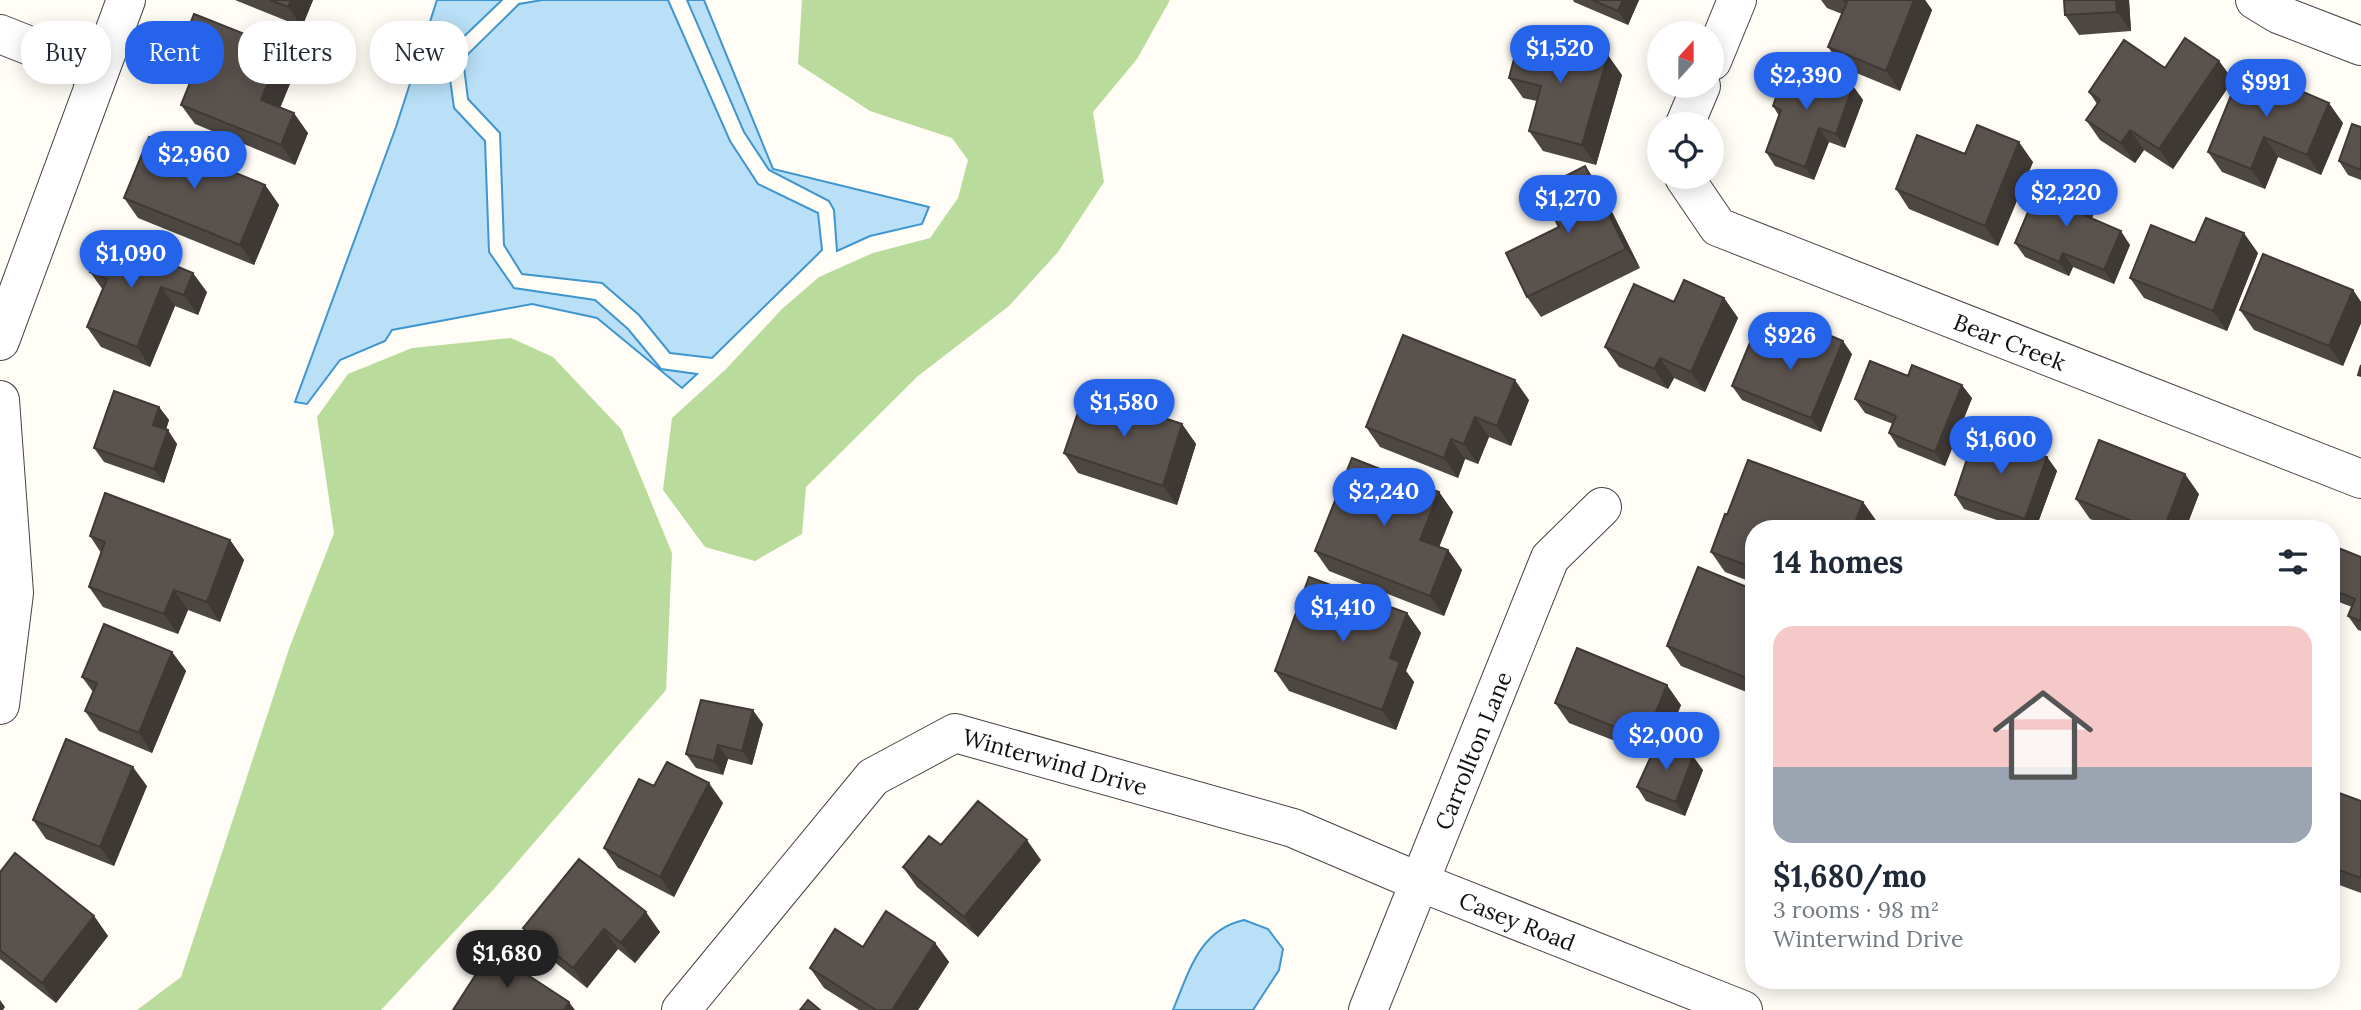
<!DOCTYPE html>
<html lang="en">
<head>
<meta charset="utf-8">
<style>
	:root { --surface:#fff; --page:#f6f6f7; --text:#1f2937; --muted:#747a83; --line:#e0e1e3; --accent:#2563eb }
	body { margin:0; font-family:Lora,serif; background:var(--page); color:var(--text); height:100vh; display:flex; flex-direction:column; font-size:26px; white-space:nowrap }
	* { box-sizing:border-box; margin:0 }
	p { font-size:23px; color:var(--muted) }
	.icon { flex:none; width:38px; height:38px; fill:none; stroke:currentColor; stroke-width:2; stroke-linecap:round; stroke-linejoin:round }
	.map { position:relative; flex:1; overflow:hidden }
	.drawer { position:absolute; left:1745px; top:520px; width:595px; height:469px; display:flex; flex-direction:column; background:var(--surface); border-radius:28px; box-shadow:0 4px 18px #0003 }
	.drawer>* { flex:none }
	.hud { position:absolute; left:21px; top:21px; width:665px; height:63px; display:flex; gap:14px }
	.needle { width:46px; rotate:21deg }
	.fabs { position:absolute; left:1647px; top:21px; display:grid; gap:14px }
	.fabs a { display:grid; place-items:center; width:77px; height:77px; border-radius:50%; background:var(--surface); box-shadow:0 4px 18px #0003; font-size:35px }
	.price { position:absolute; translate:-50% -60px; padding:0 16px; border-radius:24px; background:var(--accent); color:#fff; font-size:23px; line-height:46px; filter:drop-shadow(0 2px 4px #0008) }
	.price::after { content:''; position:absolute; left:50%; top:42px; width:21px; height:16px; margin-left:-10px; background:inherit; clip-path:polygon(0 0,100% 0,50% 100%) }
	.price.current { background:#222; color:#fff }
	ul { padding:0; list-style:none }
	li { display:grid; align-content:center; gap:14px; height:371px; padding:0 28px }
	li+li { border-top:2px solid var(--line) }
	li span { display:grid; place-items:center; height:217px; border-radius:21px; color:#555 }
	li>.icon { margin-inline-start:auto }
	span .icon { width:126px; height:126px; fill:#fffc; stroke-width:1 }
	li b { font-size:30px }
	h2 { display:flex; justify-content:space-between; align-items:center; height:84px; padding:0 28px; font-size:30px }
	.pill { padding:0 24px; border-radius:28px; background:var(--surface); box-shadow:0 4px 18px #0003; font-size:24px; line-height:63px }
	.pill.current { background:var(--accent); color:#fff }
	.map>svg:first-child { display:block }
	.forest { fill:#b9dc9c }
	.water { fill:#b9e0f7; stroke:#3f96cf; stroke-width:2 }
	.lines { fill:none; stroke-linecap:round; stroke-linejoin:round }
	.minor-casing { stroke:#444; stroke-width:40 }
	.minor { stroke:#fff; stroke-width:38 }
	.wall { fill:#4d4742 }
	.shaded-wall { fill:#3f3936 }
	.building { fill:#5a524d; stroke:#3f3936; stroke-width:2 }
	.labels { text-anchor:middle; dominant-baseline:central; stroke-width:7; stroke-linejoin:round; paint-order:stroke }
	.street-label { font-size:23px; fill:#111; stroke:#fff }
</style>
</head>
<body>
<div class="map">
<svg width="2361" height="1010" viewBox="0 0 2361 1010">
	<rect width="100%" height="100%" fill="#fffdf5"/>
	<path class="forest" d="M802,0H1170L1137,59L1093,112L1104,182L1058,252L1009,306L918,376L806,487L802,534L755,561L705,547L663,490L672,418L726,369L782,309L819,277L873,253L930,238L958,198L968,160L952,138L870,111L798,64Z
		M511,338L553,357L621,429L672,553L666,690L493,890L381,1010H137L181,977L290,646L334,533L317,417L348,374L412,348Z"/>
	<path class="water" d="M437,0H502L453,47L447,57L454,108L485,141L489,252L514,288L595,300L628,329L661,369L697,374L682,388L597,318L532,304L392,330L385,341L340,360L307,404L295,402L396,127Z
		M542,0H668L730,141L758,184L818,213L822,250L712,358L670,353L639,315L602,283L522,274L504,245L500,133L468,99L463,59L519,4Z
		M687,0H704L773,169L929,207L922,224L870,236L837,251L834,210L829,201L769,170L744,132Z
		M1244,920L1268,929L1283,949L1279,970L1253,1010H1173C1189,972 1199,930 1244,920Z"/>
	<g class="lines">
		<defs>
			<g id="minor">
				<path d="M2255,0L2278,14L2361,46"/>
				<path d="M0,34L98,73"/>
				<path d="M1712,61L1737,0"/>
				<path d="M1685,124L1701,86"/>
				<path id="s1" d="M1684,177L1718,227L2361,479"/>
				<path d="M0,341L126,0"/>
				<path d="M0,400L14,593L0,705"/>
				<path id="s2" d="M681,1010L873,777L955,733L1293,828L1417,881L1743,1010"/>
				<path id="s3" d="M1368,1010L1550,558L1602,507"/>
			</g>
		</defs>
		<use href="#minor" class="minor-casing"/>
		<use href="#minor" class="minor"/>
	</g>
	<path class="wall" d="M235,0H313L302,27Z
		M1573,0H1639L1628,25L1574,2Z
		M1821,0H1925L1932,10L1900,91L1842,67L1828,47L1842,14L1827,8Z
		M2064,0H2129L2131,31L2079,35L2065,15Z
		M282,49L296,69L280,108L308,133L295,165L195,124L181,105L190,82L189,81L175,62Z
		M2219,61L2233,80L2173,169L2144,150L2135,163L2100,140L2086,120L2097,104L2089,92L2165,68Z
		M2243,66L2343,123L2321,175L2278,157L2265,189L2222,172L2208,152Z
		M1622,75L1596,165L1543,151L1529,131L1537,101L1523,98L1509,78Z
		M1853,86L1863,100L1845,148L1829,142L1814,180L1775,166L1766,152L1779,116L1773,106Z
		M2361,127V180L2348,175L2339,161Z
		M1965,154L2033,162L1998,246L1909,209L1896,189Z
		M265,185L279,205L254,265L138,218L124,198Z
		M1599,186L1640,268L1541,317L1527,297L1559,227Z
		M2085,199L2094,213L2092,219L2130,245L2114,284L2073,267L2069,276L2025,257L2015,243Z
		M2195,243L2258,253L2227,331L2144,298L2130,278Z
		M90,272L207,292L198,315L175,306L150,367L101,347L87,327L103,290Z
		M2353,290L2361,302V323L2343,366L2254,330L2240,310Z
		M1724,298L1738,318L1705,392L1674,378L1668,389L1619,367L1605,347L1674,302Z
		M1852,354L1821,432L1742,400L1732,386L1797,358Z
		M1908,376L1972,398L1945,466L1898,447L1889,433L1893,424L1865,413L1855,399Z
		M1529,400L1511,446L1489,437L1478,464L1465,459L1458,478L1380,447L1366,427Z
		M159,407L169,420L166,429L177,444L164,483L104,462L94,448Z
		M1182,424L1196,444L1177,505L1078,473L1064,453Z
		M2047,457L2057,471L2036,528H2021L1964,509L1955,495Z
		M1439,492L1453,512L1439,547L1448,550L1462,570L1444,616L1329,571L1315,551Z
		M2199,494L2186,528H2114L2090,519L2076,499Z
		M1863,502L1877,522L1754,528V583L1725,572L1711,552L1727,515Z
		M90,536L230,540L244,560L220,622L188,610L178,634L103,607L89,587L101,553Z
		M2331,545L2361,557V631L2358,630L2348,616L2352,607L2331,599Z
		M1754,590V695L1681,666L1667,646Z
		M1407,613L1421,633L1406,671L1414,682L1396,730L1289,691L1275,671Z
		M172,652L186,671L152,753L99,731L85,711L93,692L82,677Z
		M1555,703L1681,705L1665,745L1703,770L1685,816L1646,801L1637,787L1651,755L1569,723Z
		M763,724L752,765L728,759L723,775L696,768L686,754Z
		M147,786L114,866L46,839L33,820Z
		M654,786L723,803L674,897L618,868L604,848Z
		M2331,790L2361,801V893L2331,882Z
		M941,845L1041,860L978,937L917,887L903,867Z
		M579,859L660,932L635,963L618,949L587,988L537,948L523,928Z
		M0,872L94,916L108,936L56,1003L0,959Z
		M935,943L949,962L918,1010H859L824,988L810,968Z"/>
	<path class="shaded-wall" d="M291,0H313L302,27L288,7Z
		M1623,0H1639L1628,25L1618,11Z
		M1914,0H1925L1932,10L1900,91L1886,71Z
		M2116,0H2129L2131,31L2117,12Z
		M282,49L296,69L275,120L261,100Z
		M1608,55L1622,75L1596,165L1582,145Z
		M2219,61L2233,80L2173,169L2159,149Z
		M1853,86L1863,100L1845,148L1836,134Z
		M2329,103L2343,123L2321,175L2307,155Z
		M294,113L308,133L295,165L281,145Z
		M1819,128L1829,142L1814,180L1805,167Z
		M2130,130L2144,150L2135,163L2121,143Z
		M2264,137L2278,157L2265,189L2251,169Z
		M2019,142L2033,162L1998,246L1985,226Z
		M1585,166L1599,186L1640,268L1626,249Z
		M265,185L279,205L254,265L240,245Z
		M2085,199L2094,213L2088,227L2079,213Z
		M2121,231L2130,245L2114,284L2104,270Z
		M2244,233L2258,253L2227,331L2213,311Z
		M2063,253L2073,267L2069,276L2059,262Z
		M193,273L207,292L198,315L184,295Z
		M161,287L175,306L150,367L137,347Z
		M2353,290L2361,302V323L2343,366L2329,346Z
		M1724,298L1738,318L1705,392L1691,372Z
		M1843,341L1852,354L1821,432L1811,418Z
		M1660,358L1674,378L1668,389L1654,369Z
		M1515,380L1529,400L1511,446L1497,426Z
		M1962,385L1972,398L1945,466L1935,452Z
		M159,407L169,420L163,439L153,425Z
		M1475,417L1489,437L1478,464L1464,444Z
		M1182,424L1196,444L1177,505L1163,486Z
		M168,430L177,444L164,483L154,469Z
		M1451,439L1465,459L1458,478L1444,458Z
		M2047,457L2057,471L2036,528H2031L2025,519Z
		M2185,474L2199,494L2186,528H2164Z
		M1439,492L1453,512L1434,560L1420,540Z
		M1863,502L1877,522L1874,528H1853Z
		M230,540L244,560L220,622L207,602Z
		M1448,550L1462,570L1444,616L1430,596Z
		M174,590L188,610L178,634L164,614Z
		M1407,613L1421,633L1406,671L1414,682L1396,730L1382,710L1390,658Z
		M172,652L186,671L152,753L139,733Z
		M1667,685L1681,705L1659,759L1645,739Z
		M753,710L763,724L752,765L742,751Z
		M718,745L728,759L723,775L714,761Z
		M1693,756L1703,770L1685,816L1676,802Z
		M133,767L147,786L114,866L100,847Z
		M709,783L723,803L674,897L660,877Z
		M1027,840L1041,860L978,937L964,917Z
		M646,912L660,932L635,963L621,943Z
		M94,916L108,936L56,1003L42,983Z
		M604,929L618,949L587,988L573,968Z
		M935,943L949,962L918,1010H892Z
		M0,1000L5,1007L3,1010H0Z
		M569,1002L575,1010H564Z"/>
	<path class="building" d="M270,0H291L288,7Z
		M1592,0H1623L1618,11Z
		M1843,0H1914L1886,71L1828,47L1847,2Z
		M2064,0H2116L2117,12L2065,15Z
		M194,14L282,49L261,100L294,113L281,145L181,105L195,70L175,62Z
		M1521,32L1608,55L1582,145L1529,131L1541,86L1509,78Z
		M2185,38L2219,61L2159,149L2130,130L2121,143L2086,120L2100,100L2089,92L2124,40L2165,68Z
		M1788,63L1853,86L1836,134L1819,128L1805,167L1766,152L1781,110L1773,106Z
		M2243,66L2329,103L2307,155L2264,137L2251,169L2208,152Z
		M2352,124L2361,127V170L2339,161Z
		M1977,125L2019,142L1985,226L1896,189L1917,135L1965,154Z
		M149,137L265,185L240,245L124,198Z
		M1585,166L1626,249L1527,297L1506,253L1559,227L1540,189Z
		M2041,181L2085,199L2079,213L2121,231L2104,270L2063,253L2059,262L2015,243Z
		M2206,218L2244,233L2213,311L2130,278L2151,225L2195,243Z
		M105,237L193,273L184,295L161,287L137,347L87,327L107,279L90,272Z
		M2263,254L2353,290L2329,346L2240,310Z
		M1684,280L1724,298L1691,372L1660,358L1654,369L1605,347L1634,284L1674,302Z
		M1810,327L1843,341L1811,418L1732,386L1751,340L1797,358Z
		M1403,335L1515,380L1497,426L1475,417L1464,444L1451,439L1444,458L1366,427Z
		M1870,361L1908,376L1912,365L1962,385L1935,452L1889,433L1896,416L1855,399Z
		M2361,365V376L2358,375Z
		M114,391L159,407L153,425L168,430L154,469L94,448Z
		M1085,392L1182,424L1163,486L1064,453Z
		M1976,432L2047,457L2025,519L1955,495Z
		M2099,440L2185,474L2164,528H2150L2076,499Z
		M1352,458L1439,492L1420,540L1448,550L1430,596L1315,551Z
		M1748,460L1863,502L1853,528H1754V568L1711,552L1725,514L1727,515Z
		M105,493L230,540L207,602L174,590L164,614L89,587L105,542L90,536Z
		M2258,522L2276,528H2256Z
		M2206,525L2216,528H2204Z
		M2331,545L2361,557V621L2348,616L2355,599L2331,589Z
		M1698,567L1754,590V681L1667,646Z
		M1309,577L1407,613L1390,658L1400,662L1382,710L1275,671Z
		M104,624L172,652L139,733L85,711L97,683L82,677Z
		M1577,648L1667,685L1645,739L1555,703Z
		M701,700L753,710L742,751L718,745L714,761L686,754Z
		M66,739L133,767L100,847L33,820Z
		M1657,743L1693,756L1676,802L1637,787Z
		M667,762L709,783L660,877L604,848L639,779L654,786Z
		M2331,790L2361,801V878L2331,867Z
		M978,801L1027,840L964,917L903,867L929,836L941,845Z
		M15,853L94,916L42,983L0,950V872Z
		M579,859L646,912L621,943L604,929L573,968L523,928Z
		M886,911L935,943L892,1010H876L810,968L835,929L863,947Z
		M491,951L569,1002L564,1010H453Z
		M808,1000L820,1010H800Z"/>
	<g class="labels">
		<g class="street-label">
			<text stroke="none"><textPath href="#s1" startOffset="374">Bear Creek</textPath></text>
			<text stroke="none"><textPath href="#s3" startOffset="280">Carrollton Lane</textPath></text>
			<text stroke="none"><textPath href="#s2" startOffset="499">Winterwind Drive</textPath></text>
			<text stroke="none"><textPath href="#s2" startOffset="989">Casey Road</textPath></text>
		</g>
	</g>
</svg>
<div class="fabs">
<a><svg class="needle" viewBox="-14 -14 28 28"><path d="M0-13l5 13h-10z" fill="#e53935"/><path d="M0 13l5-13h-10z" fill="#747a83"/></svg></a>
<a><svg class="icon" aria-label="locate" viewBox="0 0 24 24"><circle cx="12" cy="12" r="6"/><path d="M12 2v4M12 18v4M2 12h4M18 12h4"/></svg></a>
</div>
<b class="price" style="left:1560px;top:85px">$1,520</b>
<b class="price" style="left:1806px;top:112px">$2,390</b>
<b class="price" style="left:2266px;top:119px">$991</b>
<b class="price" style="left:194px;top:191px">$2,960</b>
<b class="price" style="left:2066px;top:229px">$2,220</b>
<b class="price" style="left:1568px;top:235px">$1,270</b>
<b class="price" style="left:131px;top:290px">$1,090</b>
<b class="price" style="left:1790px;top:372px">$926</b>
<b class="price" style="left:1124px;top:439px">$1,580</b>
<b class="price" style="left:2001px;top:476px">$1,600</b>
<b class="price" style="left:1384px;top:528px">$2,240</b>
<b class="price" style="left:1343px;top:644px">$1,410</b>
<b class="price" style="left:1666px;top:772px">$2,000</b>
<b class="price current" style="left:507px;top:990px">$1,680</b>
<div class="hud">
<a class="pill">Buy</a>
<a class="pill current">Rent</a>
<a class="pill">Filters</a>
<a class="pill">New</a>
</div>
<section class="drawer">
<h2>14 homes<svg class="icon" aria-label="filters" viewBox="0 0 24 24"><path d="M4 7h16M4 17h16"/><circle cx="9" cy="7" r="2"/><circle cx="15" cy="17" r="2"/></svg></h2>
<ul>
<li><span style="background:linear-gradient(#f6c9c9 65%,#9aa5b1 0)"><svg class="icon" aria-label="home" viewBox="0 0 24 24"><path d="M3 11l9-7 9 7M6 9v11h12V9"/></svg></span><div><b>$1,680/mo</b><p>3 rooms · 98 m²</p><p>Winterwind Drive</p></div></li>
</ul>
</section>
</div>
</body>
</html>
